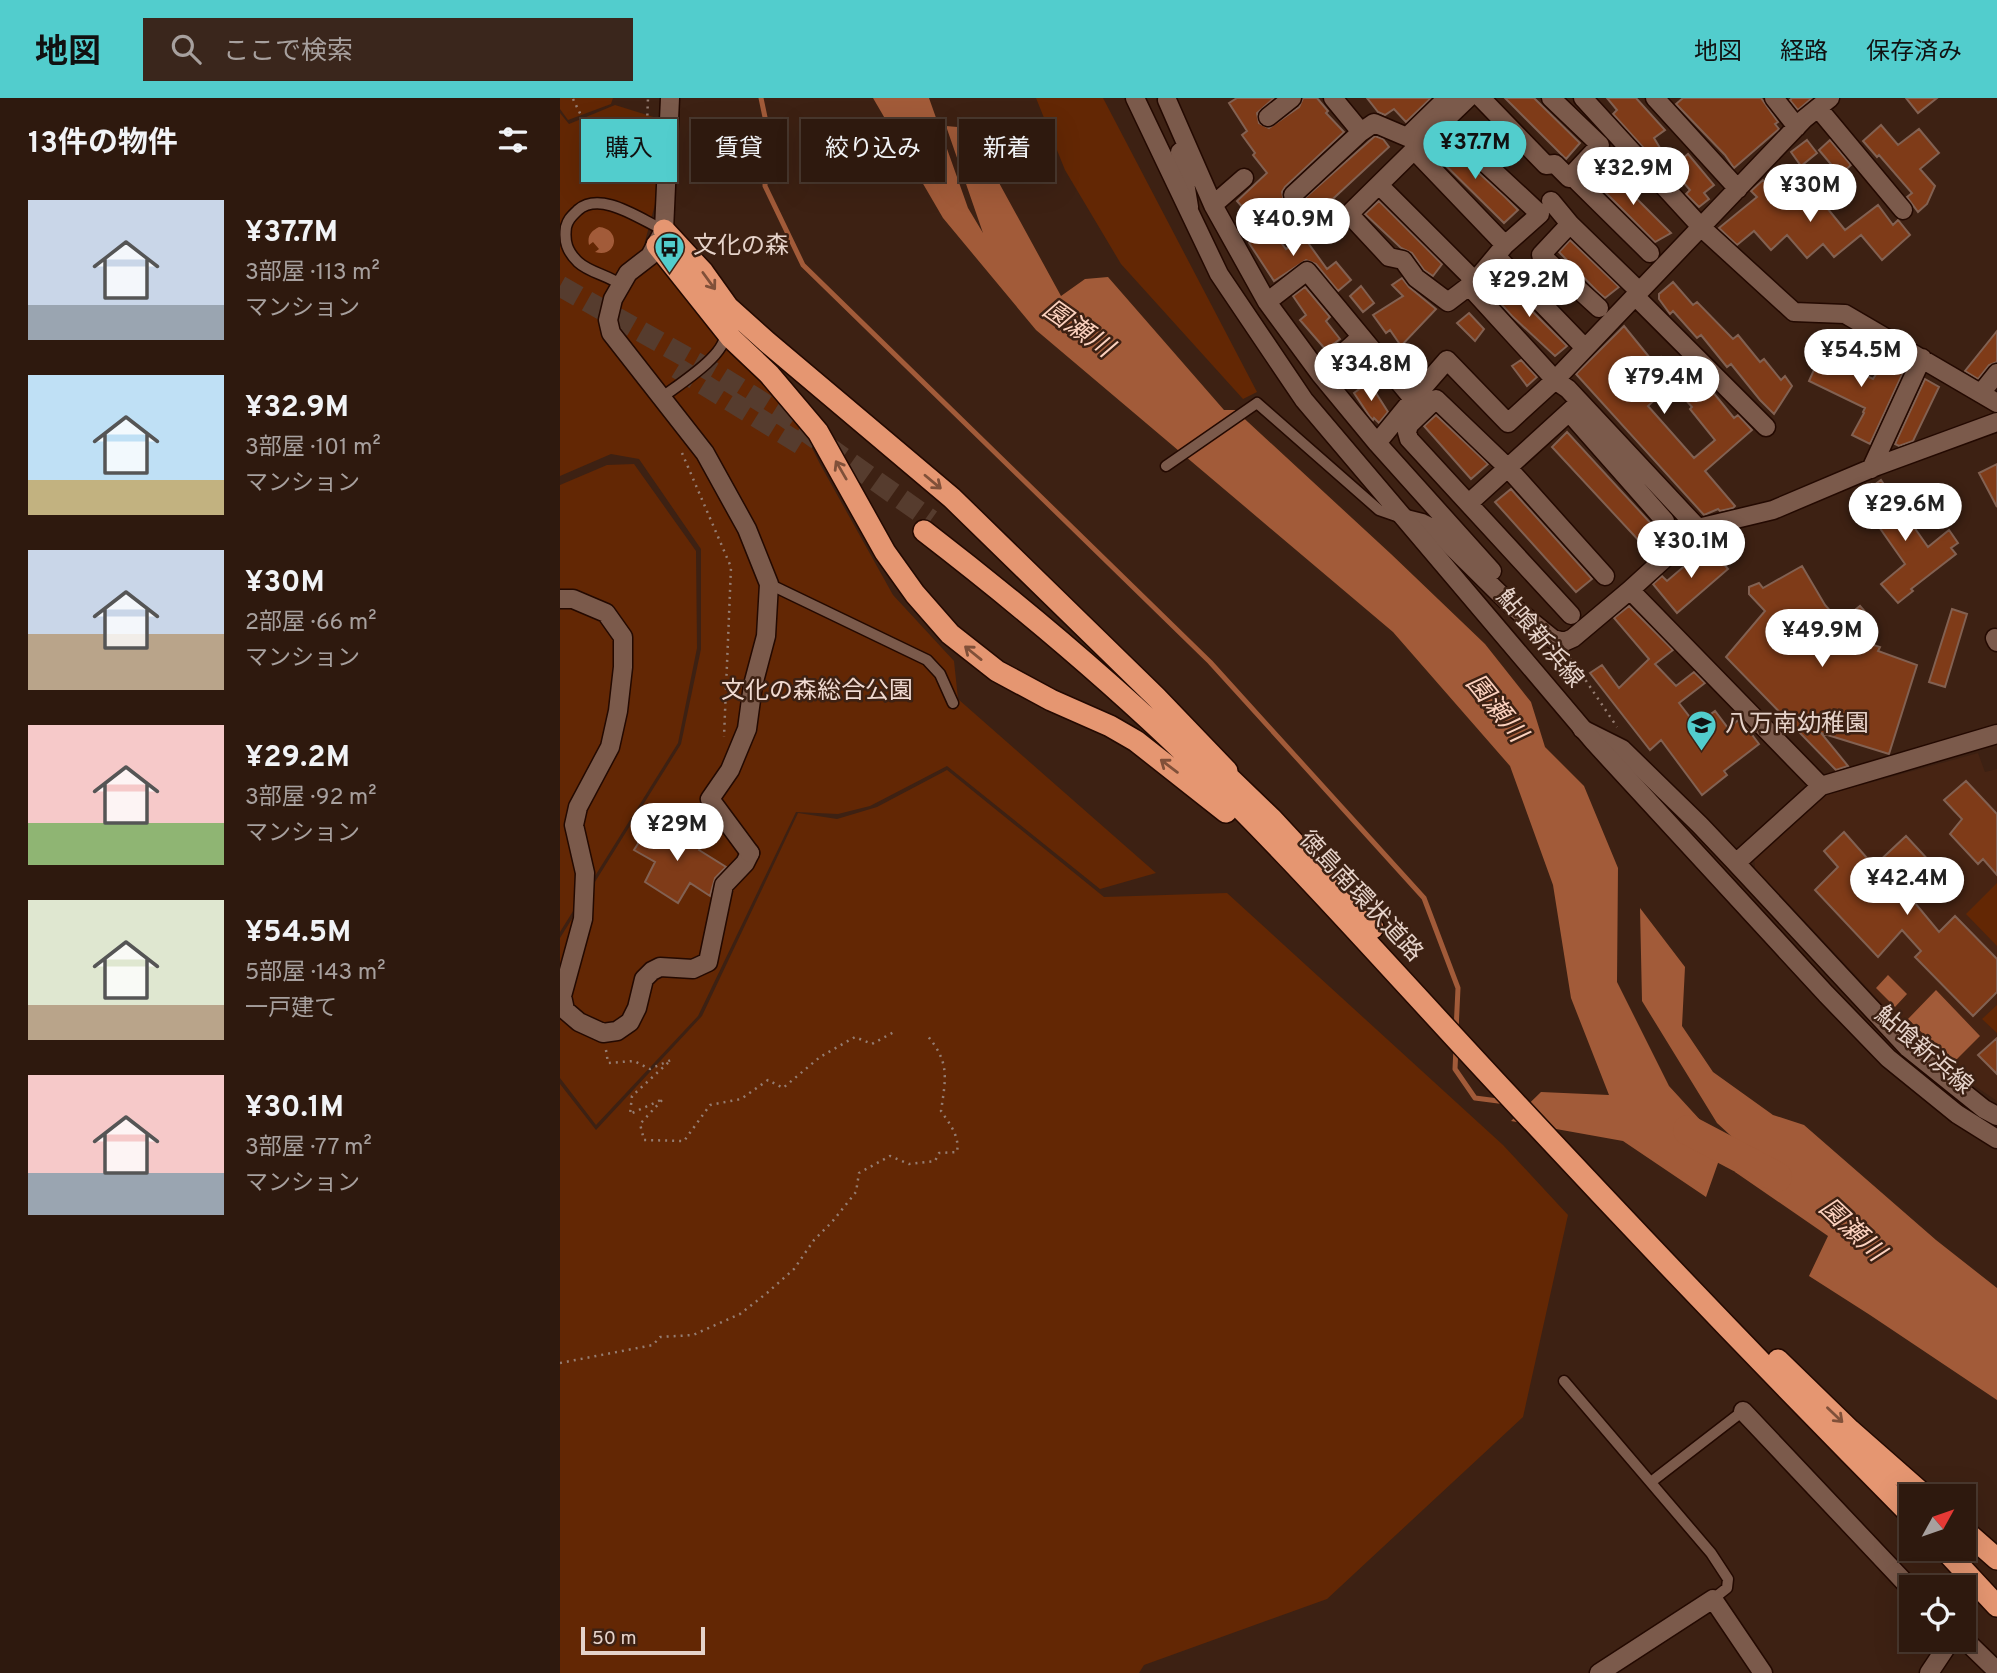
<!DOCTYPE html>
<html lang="ja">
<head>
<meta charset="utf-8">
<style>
	:root { --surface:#2e190e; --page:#3a261c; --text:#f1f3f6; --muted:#a7a09e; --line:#49382e; --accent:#52cdcd }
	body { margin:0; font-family:Overpass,"Noto Sans JP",sans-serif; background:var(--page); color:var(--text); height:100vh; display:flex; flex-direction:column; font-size:26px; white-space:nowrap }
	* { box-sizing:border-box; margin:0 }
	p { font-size:23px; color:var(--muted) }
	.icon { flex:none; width:38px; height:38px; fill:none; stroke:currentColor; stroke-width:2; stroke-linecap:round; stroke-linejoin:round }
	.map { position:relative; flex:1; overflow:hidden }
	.side { display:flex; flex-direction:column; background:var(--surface); width:560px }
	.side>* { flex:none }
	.banner { position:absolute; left:21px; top:21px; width:665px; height:63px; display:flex; gap:14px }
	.needle { width:46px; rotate:50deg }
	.fabs { position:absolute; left:1339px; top:1386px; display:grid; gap:14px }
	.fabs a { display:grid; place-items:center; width:77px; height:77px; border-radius:0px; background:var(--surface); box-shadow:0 7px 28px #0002,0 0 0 2px var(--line); font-size:35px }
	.scale { position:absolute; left:21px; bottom:18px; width:124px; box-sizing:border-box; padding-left:7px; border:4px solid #e6d3ca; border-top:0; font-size:19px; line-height:24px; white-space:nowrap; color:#e6d3ca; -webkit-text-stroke:5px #3d2113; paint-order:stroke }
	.price { position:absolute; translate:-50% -60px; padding:0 16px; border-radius:24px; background:#fff; color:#222; font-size:23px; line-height:46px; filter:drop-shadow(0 2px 4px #0008) }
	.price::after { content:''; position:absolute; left:50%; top:42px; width:21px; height:16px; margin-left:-10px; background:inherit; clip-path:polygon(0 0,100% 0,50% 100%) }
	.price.selected { background:var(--accent); color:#111 }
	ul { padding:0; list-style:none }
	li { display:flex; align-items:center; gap:21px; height:175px; padding:0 28px }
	li span { display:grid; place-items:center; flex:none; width:196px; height:140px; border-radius:0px; color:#555 }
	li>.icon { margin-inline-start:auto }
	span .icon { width:84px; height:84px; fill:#fffc; stroke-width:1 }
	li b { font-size:30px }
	h2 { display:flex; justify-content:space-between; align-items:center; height:84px; padding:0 28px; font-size:30px }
	.chip { padding:0 24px; border-radius:0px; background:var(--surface); box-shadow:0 7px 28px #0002,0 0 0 2px var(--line); font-size:24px; line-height:63px }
	.chip.selected { background:var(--accent); color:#111 }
	header { display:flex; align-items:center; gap:42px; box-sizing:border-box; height:98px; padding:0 35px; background:var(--accent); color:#111 }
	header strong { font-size:33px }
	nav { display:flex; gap:38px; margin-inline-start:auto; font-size:24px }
	.search { width:490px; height:63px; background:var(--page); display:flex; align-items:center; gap:18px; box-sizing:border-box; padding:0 24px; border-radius:0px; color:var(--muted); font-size:26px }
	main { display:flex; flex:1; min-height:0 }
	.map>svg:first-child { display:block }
	.built { fill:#472413 }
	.green { fill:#632704 }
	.water { fill:#a25b39 }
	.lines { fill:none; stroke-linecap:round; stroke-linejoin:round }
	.stream { stroke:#a25b39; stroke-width:5 }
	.river { stroke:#a25b39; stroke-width:30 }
	.building { fill:#7f3b18; stroke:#826152; stroke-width:2 }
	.highway-tunnel { stroke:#563c2e; stroke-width:21; stroke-dasharray:21 10; stroke-linecap:butt }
	.lane-casing { stroke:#230901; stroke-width:13 }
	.street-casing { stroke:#230901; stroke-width:21 }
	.secondary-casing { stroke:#230901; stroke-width:21 }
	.highway-casing { stroke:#230901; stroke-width:24 }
	.path { stroke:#957d72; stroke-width:2.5; stroke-dasharray:2 5; stroke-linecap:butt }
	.lane { stroke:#7b5a4b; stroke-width:10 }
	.street { stroke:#7b5a4b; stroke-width:18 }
	.secondary { stroke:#7b5a4b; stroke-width:18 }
	.highway { stroke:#e59671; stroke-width:21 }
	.oneway { stroke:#805039 }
	.labels { text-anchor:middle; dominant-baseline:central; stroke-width:5; stroke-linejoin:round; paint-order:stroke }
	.poi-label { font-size:24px; fill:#e6d3ca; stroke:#3d2113; text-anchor:start }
	.street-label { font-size:24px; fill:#e6d3ca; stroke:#3d2113 }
	.park-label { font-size:24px; fill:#f0dad1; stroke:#3d2113 }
	.water-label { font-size:26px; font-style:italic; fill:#fbd1be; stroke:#3d2113 }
</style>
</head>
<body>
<header>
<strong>地図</strong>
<div class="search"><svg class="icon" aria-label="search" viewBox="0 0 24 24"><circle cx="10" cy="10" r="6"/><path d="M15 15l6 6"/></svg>ここで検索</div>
<nav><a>地図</a><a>経路</a><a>保存済み</a></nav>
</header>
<main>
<section class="side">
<h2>13件の物件<svg class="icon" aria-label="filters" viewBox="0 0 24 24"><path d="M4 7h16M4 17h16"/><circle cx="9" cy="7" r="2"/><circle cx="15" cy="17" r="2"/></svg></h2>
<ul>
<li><span style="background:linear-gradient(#c9d6e8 75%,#9aa5b1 0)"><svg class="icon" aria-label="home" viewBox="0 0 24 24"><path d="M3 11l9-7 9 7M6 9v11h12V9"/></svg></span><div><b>¥37.7M</b><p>3部屋 · 113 m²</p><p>マンション</p></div></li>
<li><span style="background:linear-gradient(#bfe0f5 75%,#c2b280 0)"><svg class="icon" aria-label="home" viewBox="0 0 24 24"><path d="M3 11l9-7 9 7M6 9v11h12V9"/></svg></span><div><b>¥32.9M</b><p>3部屋 · 101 m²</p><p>マンション</p></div></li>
<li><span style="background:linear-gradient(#c9d6e8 60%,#b9a48a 0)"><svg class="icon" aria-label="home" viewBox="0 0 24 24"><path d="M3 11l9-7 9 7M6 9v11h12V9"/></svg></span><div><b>¥30M</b><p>2部屋 · 66 m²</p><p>マンション</p></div></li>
<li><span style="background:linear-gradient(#f6c9c9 70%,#8fb573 0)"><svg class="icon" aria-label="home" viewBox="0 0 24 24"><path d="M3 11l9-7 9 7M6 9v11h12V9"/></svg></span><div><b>¥29.2M</b><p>3部屋 · 92 m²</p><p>マンション</p></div></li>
<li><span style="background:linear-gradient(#dfe7d0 75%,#b9a48a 0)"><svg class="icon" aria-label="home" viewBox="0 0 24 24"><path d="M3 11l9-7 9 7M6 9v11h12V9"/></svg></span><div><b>¥54.5M</b><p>5部屋 · 143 m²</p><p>一戸建て</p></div></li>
<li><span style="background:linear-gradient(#f6c9c9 70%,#9aa5b1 0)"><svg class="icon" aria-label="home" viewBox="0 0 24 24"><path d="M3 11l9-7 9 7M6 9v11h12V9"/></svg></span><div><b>¥30.1M</b><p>3部屋 · 77 m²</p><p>マンション</p></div></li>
</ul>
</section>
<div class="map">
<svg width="1437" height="1575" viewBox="0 0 1437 1575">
	<rect width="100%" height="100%" fill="#3d2113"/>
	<path class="built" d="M1418,655L1425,674L1437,671V1003L1397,976L1357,943L1195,770L1194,757L1262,698Z"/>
	<path class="green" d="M0,0H53L51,6L8,22L0,11Z
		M476,0H543L697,294L683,301L561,166L505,72Z
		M55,7L100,21V88L84,147L233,312L260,366L333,497L394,563L398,601L596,775L540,791L387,668L310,708L278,716L236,714L138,918L36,1027L0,980V840L121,646L141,551V451L79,361L51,356L0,378V15L9,26Z
		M74,366L136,453L137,550L118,645L0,834V387L47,367Z
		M387,672L544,799L667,795L943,1047L1008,1117L963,1319L767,1501L584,1567L579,1575H0V986L36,1032L142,918L238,715L277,721L317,709Z
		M1437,785V848L1406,816Z
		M1437,907V935L1422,921Z"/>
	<path class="water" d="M313,0H369L408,110L423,135L386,28L409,30L501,198L525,181L548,179L664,312H675L831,456L925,546L971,604L985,649L1024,688L1058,770L1057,884L1109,988L1164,1048L1146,1099L1063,1043L951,1023L981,994L1049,997L1011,900L993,787L950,668L833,534L476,232L383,120Z
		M39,129C62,131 57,161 35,154L39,151L33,144L29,147C27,138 31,133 39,129Z
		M1080,810L1125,869L1122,928L1153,974L1213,1017L1244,1027L1376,1142L1437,1190V1302L1310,1217L1249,1178L1268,1138L1175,1074L1183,1049L1157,1025L1082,903Z
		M1328,877L1347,896L1335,909L1316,890Z
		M1376,892L1420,938L1393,965L1348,921Z"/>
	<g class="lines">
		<path class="stream" d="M201,0L206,24L205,88L243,167L650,564L864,800L898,890L896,933
			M896,949L895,971L915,1000L946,1004"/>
		<path class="river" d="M1128,1032L1217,1079"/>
	</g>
	<path class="building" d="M677,0H714L697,15L699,25L709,30L739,9L743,0H757L768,13L766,15L784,34L725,89L722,94L724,103L698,127L677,103L707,75L693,57L695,55L682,37L687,33L669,5Z
		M807,0H871L846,24L834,11L825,17L818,14Z
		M945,0H974L1020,45L1006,61Z
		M1047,0H1076L1105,32L1094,40L1100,50L1090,57L1053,16L1057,12Z
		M1123,0H1201L1218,24L1215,26L1219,31L1174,70L1165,57L1116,6Z
		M1232,0H1252L1238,12L1230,2Z
		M1346,0H1377L1358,15Z
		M1321,27L1338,47L1359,31L1379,55L1360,71L1375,88L1367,106L1358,114L1347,99L1352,95L1319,57L1317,59L1303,43Z
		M815,38L823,41L829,49L763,110L765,112L752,123L737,107Z
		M882,41L945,99L958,112L944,125L870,52Z
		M1247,42L1257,55L1241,68L1231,54Z
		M1270,42L1291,67L1280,77L1259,52Z
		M1128,56L1154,87L1144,95L1149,101L1139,109L1126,96L1130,92L1111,70Z
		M1048,72L1111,135L1095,144L1038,87V82Z
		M1203,82L1226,101L1246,84L1285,132L1318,107L1333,127L1338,122L1350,137L1322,162L1301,137L1274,159L1263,146L1247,160L1227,137L1211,152L1194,133L1177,147L1159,130L1197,99L1191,93Z
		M819,103L882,166L873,178L864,172L852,155L841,150L805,116Z
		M709,129L726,151L743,138L767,171L776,164L791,182L778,193L756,166L746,162L714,183L689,145Z
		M1010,142L1059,189L1045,200L1037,193L999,154Z
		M842,180L849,189L876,211L841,248L830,232L826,235L813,217L843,198L832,187Z
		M943,184L1007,248L995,258L952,218L932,196Z
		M1113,184L1133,207L1137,204L1173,241L1178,237L1200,264L1204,261L1221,282L1225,278L1232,288L1214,316L1200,302L1171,266L1167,269L1141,237L1137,240L1113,213L1110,216L1099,201V196Z
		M801,188L814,205L803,214L790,198Z
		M745,189L770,219L766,223L780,241L766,252L740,222L746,217L733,198Z
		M909,215L924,231L915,243L897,225Z
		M1064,228L1094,265L1101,259L1118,280L1088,308L1134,360L1155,342L1130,311L1132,309L1117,292L1135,276L1152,293L1174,320L1178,317L1192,332L1145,373L1175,408L1173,410L1160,413L1158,411L1144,417L1016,276Z
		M1437,233V264L1429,267L1418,281L1405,273Z
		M1261,256L1313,281L1329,256L1347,266L1310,346L1292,337L1304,315L1303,314L1305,310L1249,283Z
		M798,258L810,275L797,286L784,269Z
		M961,262L977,279L967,288L952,268Z
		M1365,281L1379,289L1353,343L1339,348L1335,346Z
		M809,284L828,314L819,325L814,320L813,322L810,319L794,295Z
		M876,317L928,366L911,381L864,328Z
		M1007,334L1096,431L1082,446L992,349Z
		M1437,366V409L1419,375Z
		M1321,382L1368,449L1389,432L1398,445L1391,450L1396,456L1351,491L1353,493L1338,505L1321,486L1345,466L1298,399Z
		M951,391L1032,481L1016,494L935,404Z
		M1148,448L1168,471L1117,515L1093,486L1102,478L1107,483Z
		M1242,468L1265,507L1280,524L1300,508L1315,525L1295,541L1320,549L1318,553L1357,567L1329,656L1261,635L1288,668L1276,672L1166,559L1205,513L1189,496V489L1199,485L1203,490Z
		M1069,508L1113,552L1095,566L1116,588L1134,574L1145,585L1119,605L1136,627L1155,613L1168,630L1180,621L1199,646L1164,673L1167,677L1142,697L1101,642L1090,652L1030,575L1042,567L1059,590L1089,561L1054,520Z
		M1392,511L1407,516L1385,589L1369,584Z
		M1406,683L1437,716V777L1423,761L1418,766L1390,736L1402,721L1384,702Z
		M92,724L117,739L121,731L143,745L139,752L166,769L155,780L150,798L130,785L118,805L85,784L95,764L74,752Z
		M1284,734L1314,768L1346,738L1384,779L1355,805L1379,834L1395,818L1437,861V894L1413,918L1355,859L1361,853L1342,832L1318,859L1255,792L1278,769L1264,753Z
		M1437,940V976L1418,957Z"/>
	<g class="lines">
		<path class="highway-tunnel" d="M0,188L160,278L224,318L371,422
			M117,270L245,349"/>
		<defs>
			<path id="lane" d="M61,187C48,177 30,175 18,164C7,153 4,144 6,129C8,121 12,118 18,112C41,92 81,122 104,132
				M101,300C118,287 167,257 165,235
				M606,368L697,305L819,412L842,420
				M209,486L367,562L380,576L393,605
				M1004,1283L1151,1455L1168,1481L1167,1490L1153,1501
				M1091,1384L1183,1313"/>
			<path id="street" d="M773,0L801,34
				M921,0L986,67L995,66L1009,80L1040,47L991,0
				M1023,0L1142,130L1234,214L1285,216L1437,305
				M1095,0L1178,91
				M1214,0L1237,29
				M607,2L653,107L707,204L760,276L817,345L932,473
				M1258,10L1343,112
				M708,19L732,0
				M854,52L882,25
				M620,54L629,109
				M1011,77L1090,155
				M819,87L915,183L945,147
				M733,97L801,34L814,25L847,39L887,0
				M991,103L1010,126L1079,193
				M653,107L684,80
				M1010,126L981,157L1039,210
				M936,158L1025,250
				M1075,198L1206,329
				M707,204L747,173L853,301L887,262L948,325L995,282L909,188L888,204L856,180L843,162L829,159L789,116L854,52L945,147L980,116L882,25L908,0
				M760,276L801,239
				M1421,295L1437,275
				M1009,314L1105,423
				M817,345L853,301
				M1311,371L1362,260
				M909,405L1020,304
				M846,421L862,425L874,431L951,507L993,541L1004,544L1013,540L1070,492L1261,688L1176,765L1140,727L1062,651L1022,631
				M1138,430L1008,291L995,282L1244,21L1270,0
				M1070,492L1138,430L1213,412L1317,368L1437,324
				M0,501H13L46,515L63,539V569L58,613L50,649L18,709L14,727L25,775L23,821L2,898L5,912L19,924L43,935L57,933L70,924L77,910L84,881L92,873L100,869L133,871L148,864L164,787L185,765L190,755
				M1011,517L849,341L847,334L849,327L876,301L948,370L1045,478
				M1435,540L1437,544
				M1261,688L1437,636
				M1176,765L1348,950L1424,1011L1437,1018
				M1183,1313L1351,1491
				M1404,1541L1437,1573
				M1039,1575L1153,1501L1203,1575
				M1369,1575L1391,1542"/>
			<path id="secondary" d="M110,0L104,132L90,158L68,175L53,201L48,222L51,235L145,355L187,431L209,486L206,538L193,587L187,631L170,672L150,701L190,755
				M575,0L659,176L744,302L1034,644L1266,896L1328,960L1397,1016L1437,1041"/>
			<path id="highway" d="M104,132L143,174L168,209L207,244L392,400L596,599L667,673
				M97,147L171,240L209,276L258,334L325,454L355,496L390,536L437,573L491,602L550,628L576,643L666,714
				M364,433C460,507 553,585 640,670C747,775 846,888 948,997C1080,1139 1214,1279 1351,1417
				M656,667L711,720L813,830
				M1218,1262L1290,1332L1365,1398
				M1404,1432L1437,1461
				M1384,1451L1437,1508"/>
		</defs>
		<use href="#lane" class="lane-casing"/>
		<use href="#street" class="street-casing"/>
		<use href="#secondary" class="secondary-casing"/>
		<use href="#highway" class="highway-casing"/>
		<path class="path" d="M13,1L40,56
			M26,70L40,56L87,26L88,0
			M122,355L171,469L164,639
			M1010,559L1057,629
			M46,952L48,965L74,963L90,971L111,962L72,998L70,1016L103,1001L80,1026L84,1042L124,1043L150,1007L181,1001L208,982L223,990L260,959L295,939L312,946L334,934
			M0,1265L93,1247L100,1239L133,1237L180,1216L207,1195L234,1171L254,1142L272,1124L296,1094L299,1075L330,1058L349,1066L375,1063L379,1055L397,1054C400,1038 389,1025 381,1013C386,979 390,964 366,936"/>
		<use href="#lane" class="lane"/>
		<use href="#street" class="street"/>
		<use href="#secondary" class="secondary"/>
		<use href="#highway" class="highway"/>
	</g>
	<defs><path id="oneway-shaft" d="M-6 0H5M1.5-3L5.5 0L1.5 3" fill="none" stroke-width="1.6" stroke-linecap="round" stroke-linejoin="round" transform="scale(1.75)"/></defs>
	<g class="oneway">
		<use href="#oneway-shaft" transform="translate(149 183) rotate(54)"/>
		<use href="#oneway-shaft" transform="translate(281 372) rotate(-120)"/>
		<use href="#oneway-shaft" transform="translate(373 384) rotate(40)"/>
		<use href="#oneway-shaft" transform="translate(413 555) rotate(-141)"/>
		<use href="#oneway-shaft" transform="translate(609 668) rotate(-143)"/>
		<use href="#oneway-shaft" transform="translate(1275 1317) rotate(44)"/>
	</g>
	<defs>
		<symbol id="bus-pin" viewBox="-11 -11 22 30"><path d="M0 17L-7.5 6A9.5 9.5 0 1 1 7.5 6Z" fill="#52cdcd" stroke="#3d2113"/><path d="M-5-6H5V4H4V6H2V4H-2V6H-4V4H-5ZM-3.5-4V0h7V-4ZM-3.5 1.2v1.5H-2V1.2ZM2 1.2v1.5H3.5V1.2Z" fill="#111"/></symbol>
		<symbol id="school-pin" viewBox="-11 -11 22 30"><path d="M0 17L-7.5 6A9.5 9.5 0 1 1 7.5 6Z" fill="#52cdcd" stroke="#3d2113"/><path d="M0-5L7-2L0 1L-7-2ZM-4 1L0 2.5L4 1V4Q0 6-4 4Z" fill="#111"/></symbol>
	</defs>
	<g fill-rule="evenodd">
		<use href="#bus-pin" x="92" y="132" width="35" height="47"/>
		<use href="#school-pin" x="1124" y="610" width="35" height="47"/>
	</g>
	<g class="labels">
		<g class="poi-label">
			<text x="133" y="149">文化の森</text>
			<text x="1165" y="627">八万南幼稚園</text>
		</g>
		<g class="street-label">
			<text transform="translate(979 541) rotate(50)">鮎喰新浜線</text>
			<text transform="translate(800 799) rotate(47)">徳島南環状道路</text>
			<text transform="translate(1363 953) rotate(41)">鮎喰新浜線</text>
		</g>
		<g class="park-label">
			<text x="257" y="594">文化の森総合公園</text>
		</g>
		<g class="water-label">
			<text transform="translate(517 232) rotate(35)">園瀬川</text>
			<text transform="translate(935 611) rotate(51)">園瀬川</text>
			<text transform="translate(1291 1133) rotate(43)">園瀬川</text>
		</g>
	</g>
</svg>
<div class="fabs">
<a><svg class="needle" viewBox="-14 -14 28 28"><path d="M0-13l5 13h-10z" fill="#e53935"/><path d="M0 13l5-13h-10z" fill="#a7a09e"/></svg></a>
<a><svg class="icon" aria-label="locate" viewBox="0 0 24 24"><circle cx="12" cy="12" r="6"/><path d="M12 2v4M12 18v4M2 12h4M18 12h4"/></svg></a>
</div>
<div class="scale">50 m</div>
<b class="price selected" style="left:915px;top:83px">¥37.7M</b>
<b class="price" style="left:1073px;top:109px">¥32.9M</b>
<b class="price" style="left:1250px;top:126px">¥30M</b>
<b class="price" style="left:733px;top:160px">¥40.9M</b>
<b class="price" style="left:969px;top:221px">¥29.2M</b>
<b class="price" style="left:1301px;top:291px">¥54.5M</b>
<b class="price" style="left:811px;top:305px">¥34.8M</b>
<b class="price" style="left:1104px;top:318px">¥79.4M</b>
<b class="price" style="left:1345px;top:445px">¥29.6M</b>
<b class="price" style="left:1131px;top:482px">¥30.1M</b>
<b class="price" style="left:1262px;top:571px">¥49.9M</b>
<b class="price" style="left:117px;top:765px">¥29M</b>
<b class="price" style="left:1347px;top:819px">¥42.4M</b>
<div class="banner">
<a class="chip selected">購入</a>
<a class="chip">賃貸</a>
<a class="chip">絞り込み</a>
<a class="chip">新着</a>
</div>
</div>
</main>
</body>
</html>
